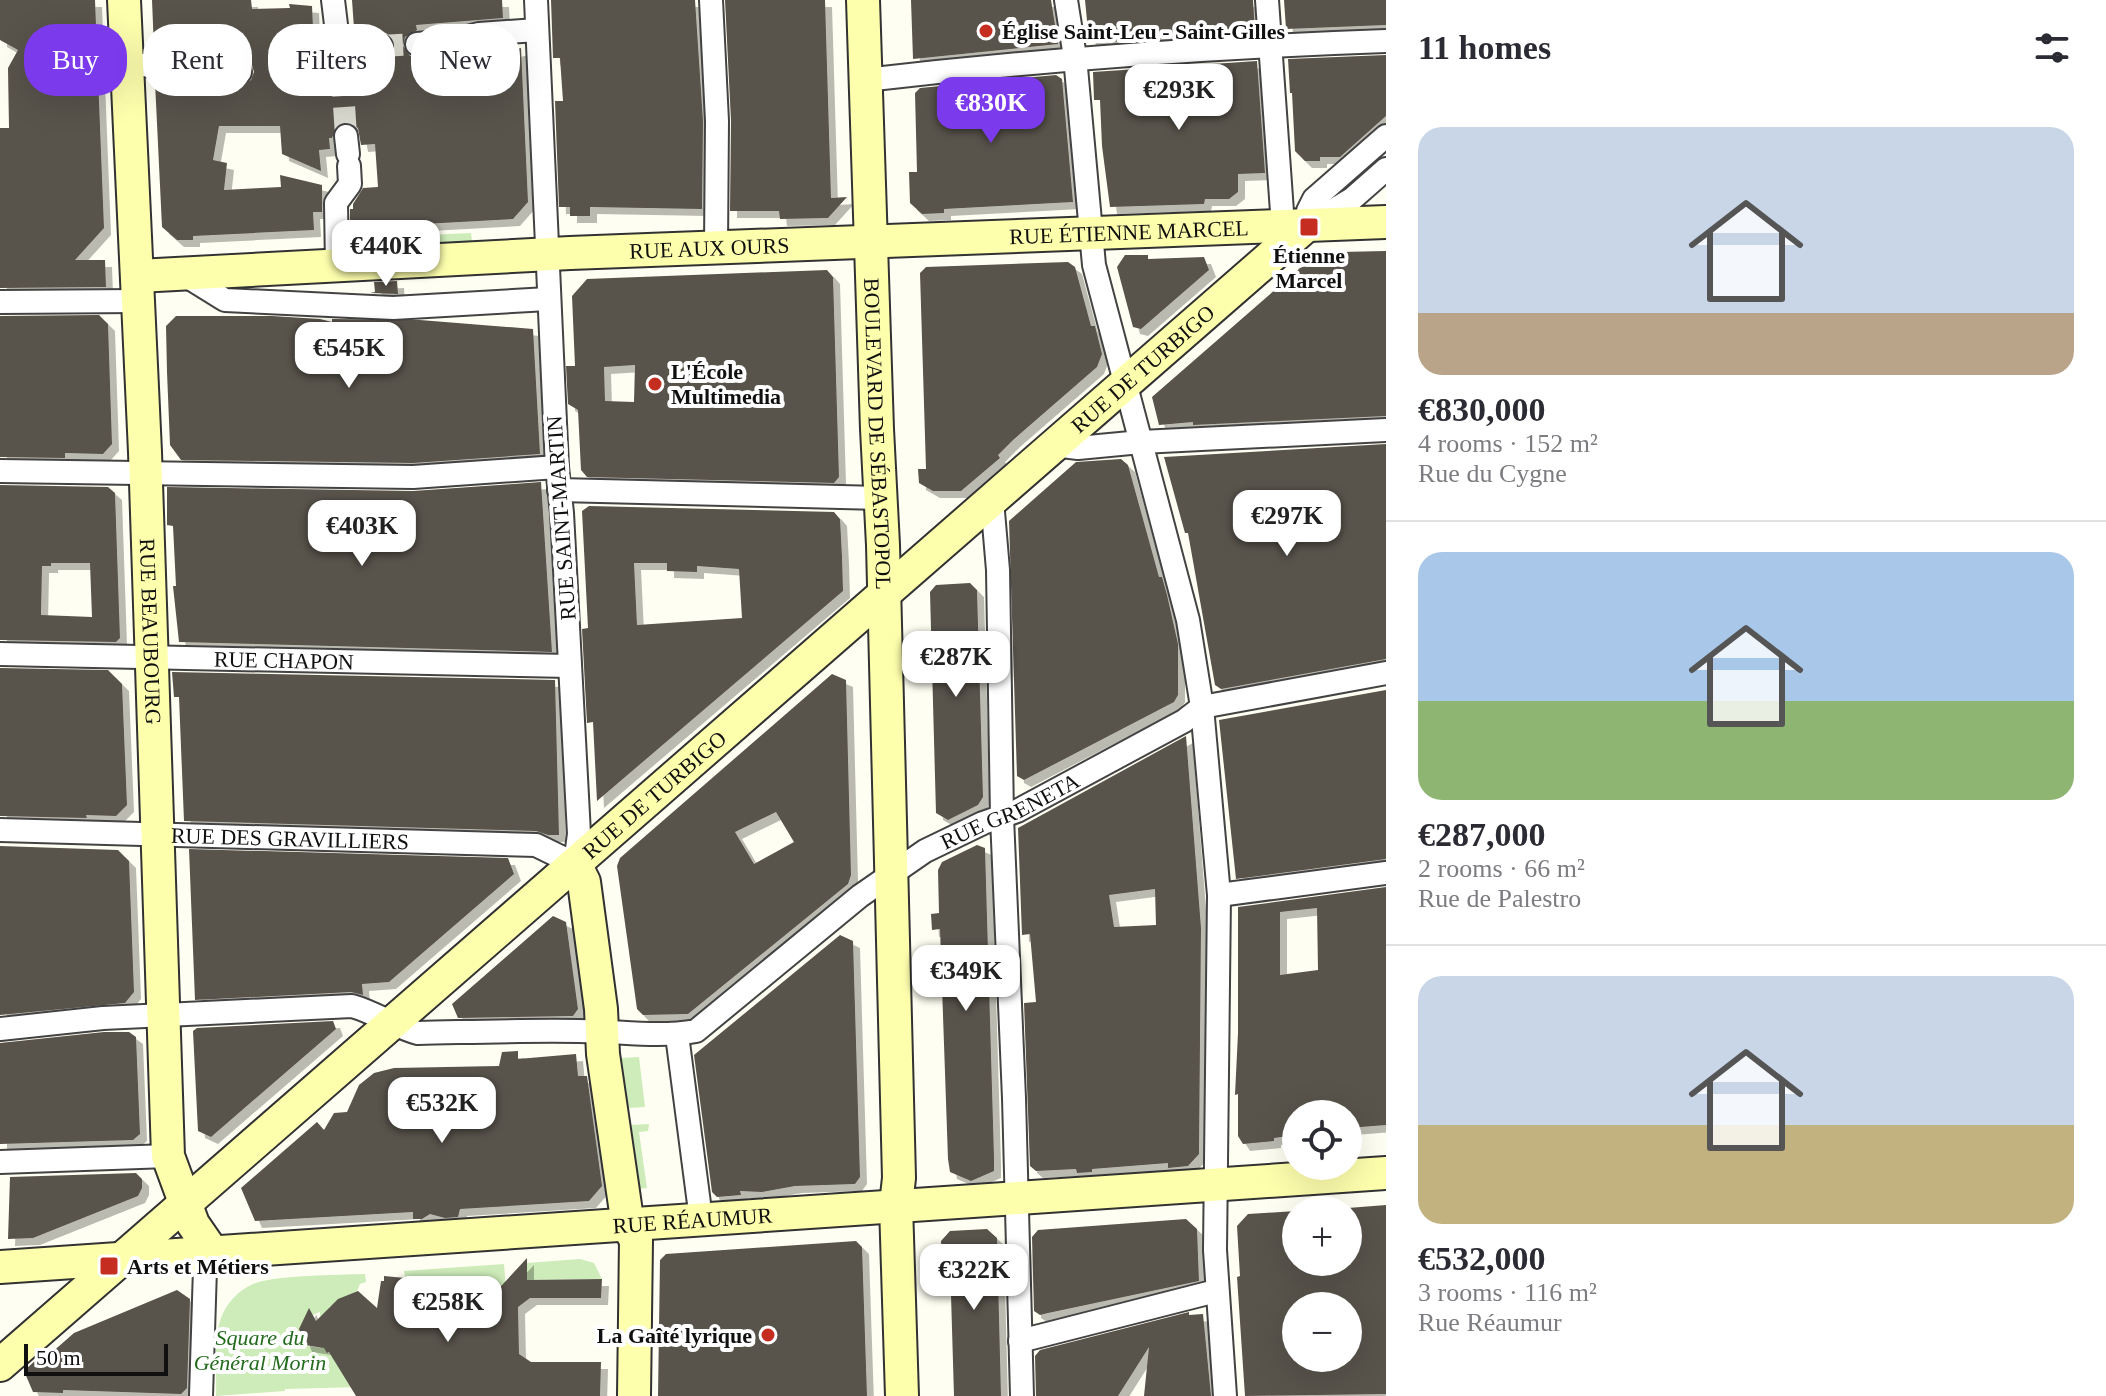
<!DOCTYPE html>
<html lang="en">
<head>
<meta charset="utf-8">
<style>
	:root { --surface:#fff; --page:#f2f2f3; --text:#2b2b33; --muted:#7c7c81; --line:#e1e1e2; --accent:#7c3aed }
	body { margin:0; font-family:Georgia,serif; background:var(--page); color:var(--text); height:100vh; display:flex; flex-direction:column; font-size:30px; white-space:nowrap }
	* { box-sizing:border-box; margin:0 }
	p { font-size:26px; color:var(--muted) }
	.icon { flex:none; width:44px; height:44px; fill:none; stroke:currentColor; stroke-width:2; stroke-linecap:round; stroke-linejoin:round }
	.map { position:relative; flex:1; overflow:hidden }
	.sheet { display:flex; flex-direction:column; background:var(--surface); width:720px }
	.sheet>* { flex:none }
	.guide { position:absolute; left:24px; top:24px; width:760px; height:72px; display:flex; gap:16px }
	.fabs { position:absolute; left:1282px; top:1100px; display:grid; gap:16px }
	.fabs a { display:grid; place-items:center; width:80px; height:80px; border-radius:50%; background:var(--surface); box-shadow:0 8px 32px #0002; font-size:40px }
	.scale { position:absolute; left:24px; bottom:20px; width:144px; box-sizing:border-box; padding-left:8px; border:4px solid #101010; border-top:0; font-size:22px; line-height:28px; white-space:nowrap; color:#101010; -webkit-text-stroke:6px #fff; paint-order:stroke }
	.price { position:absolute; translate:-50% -68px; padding:0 18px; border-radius:16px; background:#fff; color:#222; font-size:26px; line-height:52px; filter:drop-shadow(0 2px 4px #0008) }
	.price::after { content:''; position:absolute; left:50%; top:48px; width:24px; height:18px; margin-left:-12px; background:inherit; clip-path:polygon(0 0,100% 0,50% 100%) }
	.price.active { background:var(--accent); color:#fff }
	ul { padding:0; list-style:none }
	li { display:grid; align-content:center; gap:16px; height:424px; padding:0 32px }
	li+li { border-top:2px solid var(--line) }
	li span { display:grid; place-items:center; height:248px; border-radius:24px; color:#555 }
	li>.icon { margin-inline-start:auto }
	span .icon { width:144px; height:144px; fill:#fffc; stroke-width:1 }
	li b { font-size:34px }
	h2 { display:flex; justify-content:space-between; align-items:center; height:96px; padding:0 32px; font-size:34px }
	.tag { padding:0 28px; border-radius:32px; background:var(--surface); box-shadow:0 8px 32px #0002; font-size:28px; line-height:72px }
	.tag.active { background:var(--accent); color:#fff }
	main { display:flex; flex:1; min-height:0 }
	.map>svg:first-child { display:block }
	.green { fill:#cdecb9 }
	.building { fill:#59524b; fill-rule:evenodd; filter:url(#shadow) }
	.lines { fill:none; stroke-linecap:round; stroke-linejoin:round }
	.street-tunnel { stroke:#dbdad0; stroke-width:22; stroke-dasharray:22 11; stroke-linecap:butt }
	.street-casing { stroke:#434343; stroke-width:26 }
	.secondary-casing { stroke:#323232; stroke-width:36 }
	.street { stroke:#fff; stroke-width:22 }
	.secondary { stroke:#feffad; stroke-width:32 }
	.poi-dot { fill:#c62d21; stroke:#fff; stroke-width:3 }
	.labels { text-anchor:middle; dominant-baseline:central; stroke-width:8; stroke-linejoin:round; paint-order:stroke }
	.poi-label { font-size:22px; font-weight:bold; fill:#101010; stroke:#fff; text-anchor:start }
	.street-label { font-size:22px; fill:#101010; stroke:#fff }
	.park-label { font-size:22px; font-style:italic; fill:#236b1c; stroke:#fff }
</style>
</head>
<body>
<main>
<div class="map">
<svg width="1386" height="1396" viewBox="0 0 1386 1396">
	<defs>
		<filter id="shadow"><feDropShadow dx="7" dy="7" stdDeviation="0" flood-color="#0004"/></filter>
	</defs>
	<rect width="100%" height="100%" fill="#fffef2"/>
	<path class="green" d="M471,233L472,241L408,244L405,236Z
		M639,1057L645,1107L627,1108L621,1058Z
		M649,1124L648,1131L639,1132L647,1188L638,1189L630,1125Z
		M580,1259L594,1263L602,1279L527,1280V1263Z
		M504,1264L506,1289L491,1304L407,1305L410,1283H406L404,1271Z
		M365,1274L366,1282L360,1284L357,1291L329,1307L328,1317L320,1316V1312C311,1315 302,1321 300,1332L306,1337L308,1346L319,1348L326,1343L327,1353L331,1354L360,1387L285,1389V1391L216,1396C217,1372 213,1343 220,1321C225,1305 237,1291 253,1284C276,1275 337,1275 365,1274Z"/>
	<path class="building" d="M0,0H95L104,228L75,260H105L106,287L0,288V128H9L8,68L18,50L0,40Z
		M152,0H251L252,9L290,8L289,4L312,6L314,50L324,49L326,75L336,86L343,88L351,85L356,73L382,70V60L389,57L395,46L392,38L386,33H366L365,28H354L352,0H502L503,18L416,25L417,30L405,37L403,46L410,56L418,58L419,70L424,69L423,83L481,80L479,48L514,46V50L521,48L528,202L513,219L350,228V209H353V204L363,188L378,187L375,144L361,145L358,128L352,124L345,122L337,125L332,138H329L330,149L319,150L321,171L282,154L280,126H219L213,160L227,163L224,190L281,187L280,175L322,185V212H313L314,230L193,236V240H177L162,227L155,82L240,86L251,80L254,72L252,65L242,58L158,52L154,49Z
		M551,0H695L703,121L702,209L590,207V216H570V207H559L555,101H563L560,58H553Z
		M725,0H825L831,198L847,197L828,218L780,219L779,211H730L731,121Z
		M911,0H1051L1058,44L913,59Z
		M1085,0H1253L1255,32L1109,42V39L1089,41Z
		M1284,0H1386V25L1286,29Z
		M1386,55V116L1340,157H1320V161H1305L1295,151L1292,93H1290L1288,59Z
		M1257,61L1265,173L1238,174V192L1229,199H1205L1204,204L1110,207L1102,146L1100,100H1094L1093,72Z
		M1056,75L1062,79L1073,202L944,209V213L922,214L910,203L909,172H917L915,93L920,88Z
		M1386,251V416L1193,425V422L1159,425L1152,397L1300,268L1340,252Z
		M1125,255H1148V259L1204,257L1209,270L1141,329L1133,327L1117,267Z
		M1068,262L1075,267L1091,326H1095L1102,354L1097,367L1013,440L998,455L1000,458L961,491H933L919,483L918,469H926L920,273L926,267Z
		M827,270L833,277L839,477L834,483L587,477L581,470L578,410L568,404L566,366H575L572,296L587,279ZM635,365L634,402L605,401L604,367Z
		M397,281L398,294L370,293L375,292L374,282Z
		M99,315L108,324L112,444L103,454L65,453V458L0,457V316Z
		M176,316H272L320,319L332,322V319L420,320L533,329L540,454L413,463L181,460L170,445L167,372L166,326Z
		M1386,444V659L1221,689L1215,685L1188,533H1185L1164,457Z
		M1121,459L1128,465L1159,577H1162L1167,595L1178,644V695L1174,702L1024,780L1017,776L1009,521L1076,462Z
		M541,482L552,652L179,642L173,586H176L173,526L167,525V487L413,491Z
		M0,485L108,487L115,493L120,638L116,642L0,640ZM51,563H90L92,617L41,615L42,566H51Z
		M589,506L834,512L840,519L842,557L843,591L597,801L593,722L587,723L582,629L588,628L582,511ZM634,563H667V571L697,572V566L739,569L742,618L637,625Z
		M970,583L977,590L983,797L978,805L948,820L936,813L930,592L936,585Z
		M0,668L108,670L122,684L127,805L116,816L86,815L87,818L0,816Z
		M172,672L555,680L559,835H548L536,831L184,821L179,697H174Z
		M832,674L846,680L851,875L848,884L688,1014L643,1015L637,1009L617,866L620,858ZM776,812L794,842L754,864L735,832Z
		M1386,690V859L1236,879L1219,720Z
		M1186,736L1201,928L1199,1154L1188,1166L1168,1168V1163L1092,1169V1172L1077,1173L1076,1169L1036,1171L1030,1166L1024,1003L1036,1002L1030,934L1022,935L1018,828ZM1155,889L1156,925L1114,927L1109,895Z
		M977,845L985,848L994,1157V1171L971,1181L950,1172L948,1159L940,929L932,930L931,914L939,913L938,870L942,862Z
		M0,846L118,850L129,861L134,992L125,1003L0,1015Z
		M189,849L508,858L514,874L389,982L362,984L363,995L351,992L195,1000Z
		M1386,887V1125L1348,1128V1114H1296V1135L1274,1138V1141L1243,1144L1238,1136V1094L1235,1095L1238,1033V907ZM1317,908L1318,970L1280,975V912Z
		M553,916L566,922L578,1009L573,1016L458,1018L452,1004Z
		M840,935L853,941L860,1177L855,1184L795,1186L762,1192L740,1191L741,1195L717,1197L712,1192L694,1055Z
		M333,1021L336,1029L211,1137L198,1131L193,1031L197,1028Z
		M104,1032H129L136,1037L140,1134L133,1140L0,1144V1043Z
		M518,1051V1059L576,1054L578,1076H587L602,1186L589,1201L460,1209L458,1217L445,1218L430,1214L422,1219H413V1212L255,1221L241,1188L317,1122L324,1130L334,1113L347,1112L359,1085L374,1073L394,1068L499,1066L502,1052Z
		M136,1173L142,1179V1188L138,1196L33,1238L8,1239L10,1177Z
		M1386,1205V1394L1245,1396L1237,1277L1240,1276L1237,1226L1248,1214L1296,1211V1262H1348V1208ZM1296,1306H1348V1358H1296Z
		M1186,1219L1197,1229L1199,1281L1048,1313L1040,1315L1034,1311L1032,1237L1038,1230Z
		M987,1229L997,1238L1001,1396H954L950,1261H942L941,1241L950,1231Z
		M856,1241L862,1247L867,1396H658L660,1260L666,1254Z
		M527,1258V1280L602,1279L601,1298H530L518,1307L519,1354L531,1362H601L600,1396H356L329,1352L327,1353L324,1348L305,1345L299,1329L309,1308L316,1321L338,1299L358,1291L377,1308L381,1281H384V1276L405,1278V1283H410L408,1305L491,1304V1297Z
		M177,1290L190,1299L187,1388L181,1394L63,1390V1393L33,1392L24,1371L39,1357L42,1361L74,1333Z
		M1189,1312V1315L1203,1314L1211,1396H1144L1149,1347L1118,1396H1036L1035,1356L1040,1350Z"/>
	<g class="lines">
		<path class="street-tunnel" d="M381,46L417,44
			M342,74L346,136"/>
		<defs>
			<g id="street">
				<path d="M333,0L342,74"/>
				<path d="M711,0L717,121L716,247"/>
				<path d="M1066,0L1075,57L1094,265L1188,620L1202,707L1219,895L1215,1250L1225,1396"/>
				<path d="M1267,0L1283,226"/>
				<path d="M417,44L452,41L479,34L537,30"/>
				<path d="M339,49L381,46"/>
				<path d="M127,64L240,72"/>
				<path d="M865,80C1038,60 1211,47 1386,41"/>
				<path d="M346,136L348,154"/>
				<path d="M1312,223L1352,199L1386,169"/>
				<path d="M1307,225L1308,211L1314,199L1386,136"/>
				<path d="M337,265L336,203L350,184L349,166"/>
				<path d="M183,274L225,300L393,308L548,299"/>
				<path d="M0,302L138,301"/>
				<path d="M1054,445L1078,448L1141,442L1386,430"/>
				<path d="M0,471L413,477L557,467"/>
				<path d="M559,490L880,498"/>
				<path d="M992,500L998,570L1002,817L1014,1098L1022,1396"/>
				<path id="s1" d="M0,654L569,666"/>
				<path id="s2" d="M0,830L536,845L575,864L579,834L562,513L557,467L536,0"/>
				<path d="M1219,895L1386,873"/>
				<path id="s3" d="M0,1029L103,1018L352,1006C377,1013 397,1028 418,1033C472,1032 526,1030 579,1031C619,1031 657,1038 696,1031L860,896L925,851L983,823L1017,811L1184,721L1202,707L1386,673"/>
				<path d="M677,1035L701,1219"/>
				<path d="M0,1162L168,1156"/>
				<path d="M1020,1341L1216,1291"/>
				<path d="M201,1396L205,1268L213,1253"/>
			</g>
			<g id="secondary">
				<path id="s4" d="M124,0L145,452L168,1156L193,1224L213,1253"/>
				<path id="s5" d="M863,0L877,429L883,545L899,1178L896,1205L902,1396"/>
				<path id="s6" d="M138,276L570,253L1386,222"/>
				<path d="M575,864L584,882L601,1009L603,1054L628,1226L636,1240L634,1396"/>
				<path id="s7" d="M0,1267L1386,1173"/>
				<path id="s8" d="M0,1365L1307,225"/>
			</g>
		</defs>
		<use href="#street" class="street-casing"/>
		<use href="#secondary" class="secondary-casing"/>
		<use href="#street" class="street"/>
		<use href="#secondary" class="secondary"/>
	</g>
	<g class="poi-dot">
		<circle cx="986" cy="31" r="8"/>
		<rect x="1299" y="217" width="20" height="20" rx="4"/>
		<circle cx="655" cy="384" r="8"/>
		<rect x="99" y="1256" width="20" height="20" rx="4"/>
		<circle cx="768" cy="1335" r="8"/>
	</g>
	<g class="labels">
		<g class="poi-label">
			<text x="1002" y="31">Église Saint-Leu - Saint-Gilles</text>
			<text x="1309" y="255" text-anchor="middle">Étienne<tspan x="1309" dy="25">Marcel</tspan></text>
			<text x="671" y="371">L'École<tspan x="671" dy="25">Multimedia</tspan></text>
			<text x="127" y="1266">Arts et Métiers</text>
			<text x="752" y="1335" text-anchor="end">La Gaîté lyrique</text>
		</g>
		<g class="street-label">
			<text stroke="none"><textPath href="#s6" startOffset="992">RUE ÉTIENNE MARCEL</textPath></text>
			<text stroke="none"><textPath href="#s6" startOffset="572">RUE AUX OURS</textPath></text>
			<text stroke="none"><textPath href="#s8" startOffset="1516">RUE DE TURBIGO</textPath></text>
			<text stroke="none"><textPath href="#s5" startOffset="434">BOULEVARD DE SÉBASTOPOL</textPath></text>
			<text transform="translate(561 518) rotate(-94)">RUE SAINT-MARTIN</text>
			<text stroke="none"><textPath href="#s4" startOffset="632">RUE BEAUBOURG</textPath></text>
			<text stroke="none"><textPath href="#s1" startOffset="284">RUE CHAPON</textPath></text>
			<text stroke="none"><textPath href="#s8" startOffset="868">RUE DE TURBIGO</textPath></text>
			<text stroke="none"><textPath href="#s3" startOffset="1088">RUE GRENETA</textPath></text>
			<text stroke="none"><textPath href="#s2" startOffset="290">RUE DES GRAVILLIERS</textPath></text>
			<text stroke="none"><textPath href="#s7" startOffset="694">RUE RÉAUMUR</textPath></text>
		</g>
		<g class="park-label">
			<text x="260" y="1337">Square du<tspan x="260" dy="25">Général Morin</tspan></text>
		</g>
	</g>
</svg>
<div class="fabs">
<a><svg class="icon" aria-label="locate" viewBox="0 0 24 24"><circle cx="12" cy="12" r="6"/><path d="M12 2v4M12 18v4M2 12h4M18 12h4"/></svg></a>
<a>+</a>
<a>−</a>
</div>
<div class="scale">50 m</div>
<b class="price" style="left:1179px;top:132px">€293K</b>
<b class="price active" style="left:991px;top:145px">€830K</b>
<b class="price" style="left:386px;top:288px">€440K</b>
<b class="price" style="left:349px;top:390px">€545K</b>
<b class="price" style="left:1287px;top:558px">€297K</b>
<b class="price" style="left:362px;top:568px">€403K</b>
<b class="price" style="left:956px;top:699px">€287K</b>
<b class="price" style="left:966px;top:1013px">€349K</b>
<b class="price" style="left:442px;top:1145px">€532K</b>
<b class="price" style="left:974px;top:1312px">€322K</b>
<b class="price" style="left:448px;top:1344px">€258K</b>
<div class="guide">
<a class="tag active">Buy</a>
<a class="tag">Rent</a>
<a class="tag">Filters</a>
<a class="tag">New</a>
</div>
</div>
<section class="sheet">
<h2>11 homes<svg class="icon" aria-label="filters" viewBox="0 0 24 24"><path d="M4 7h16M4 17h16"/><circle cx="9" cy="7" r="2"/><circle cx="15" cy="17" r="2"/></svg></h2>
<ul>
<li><span style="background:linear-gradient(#c9d6e8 75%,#b9a48a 0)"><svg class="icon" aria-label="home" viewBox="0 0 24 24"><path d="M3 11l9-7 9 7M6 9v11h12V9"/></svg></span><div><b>€830,000</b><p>4 rooms · 152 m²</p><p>Rue du Cygne</p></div></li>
<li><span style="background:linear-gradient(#a9c7e8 60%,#8fb573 0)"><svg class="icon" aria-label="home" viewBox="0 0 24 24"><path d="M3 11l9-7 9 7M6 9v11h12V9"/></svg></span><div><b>€287,000</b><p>2 rooms · 66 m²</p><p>Rue de Palestro</p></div></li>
<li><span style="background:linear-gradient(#c9d6e8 60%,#c2b280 0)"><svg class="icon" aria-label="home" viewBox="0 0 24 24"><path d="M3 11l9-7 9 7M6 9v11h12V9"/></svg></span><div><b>€532,000</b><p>3 rooms · 116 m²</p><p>Rue Réaumur</p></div></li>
</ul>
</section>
</main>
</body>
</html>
